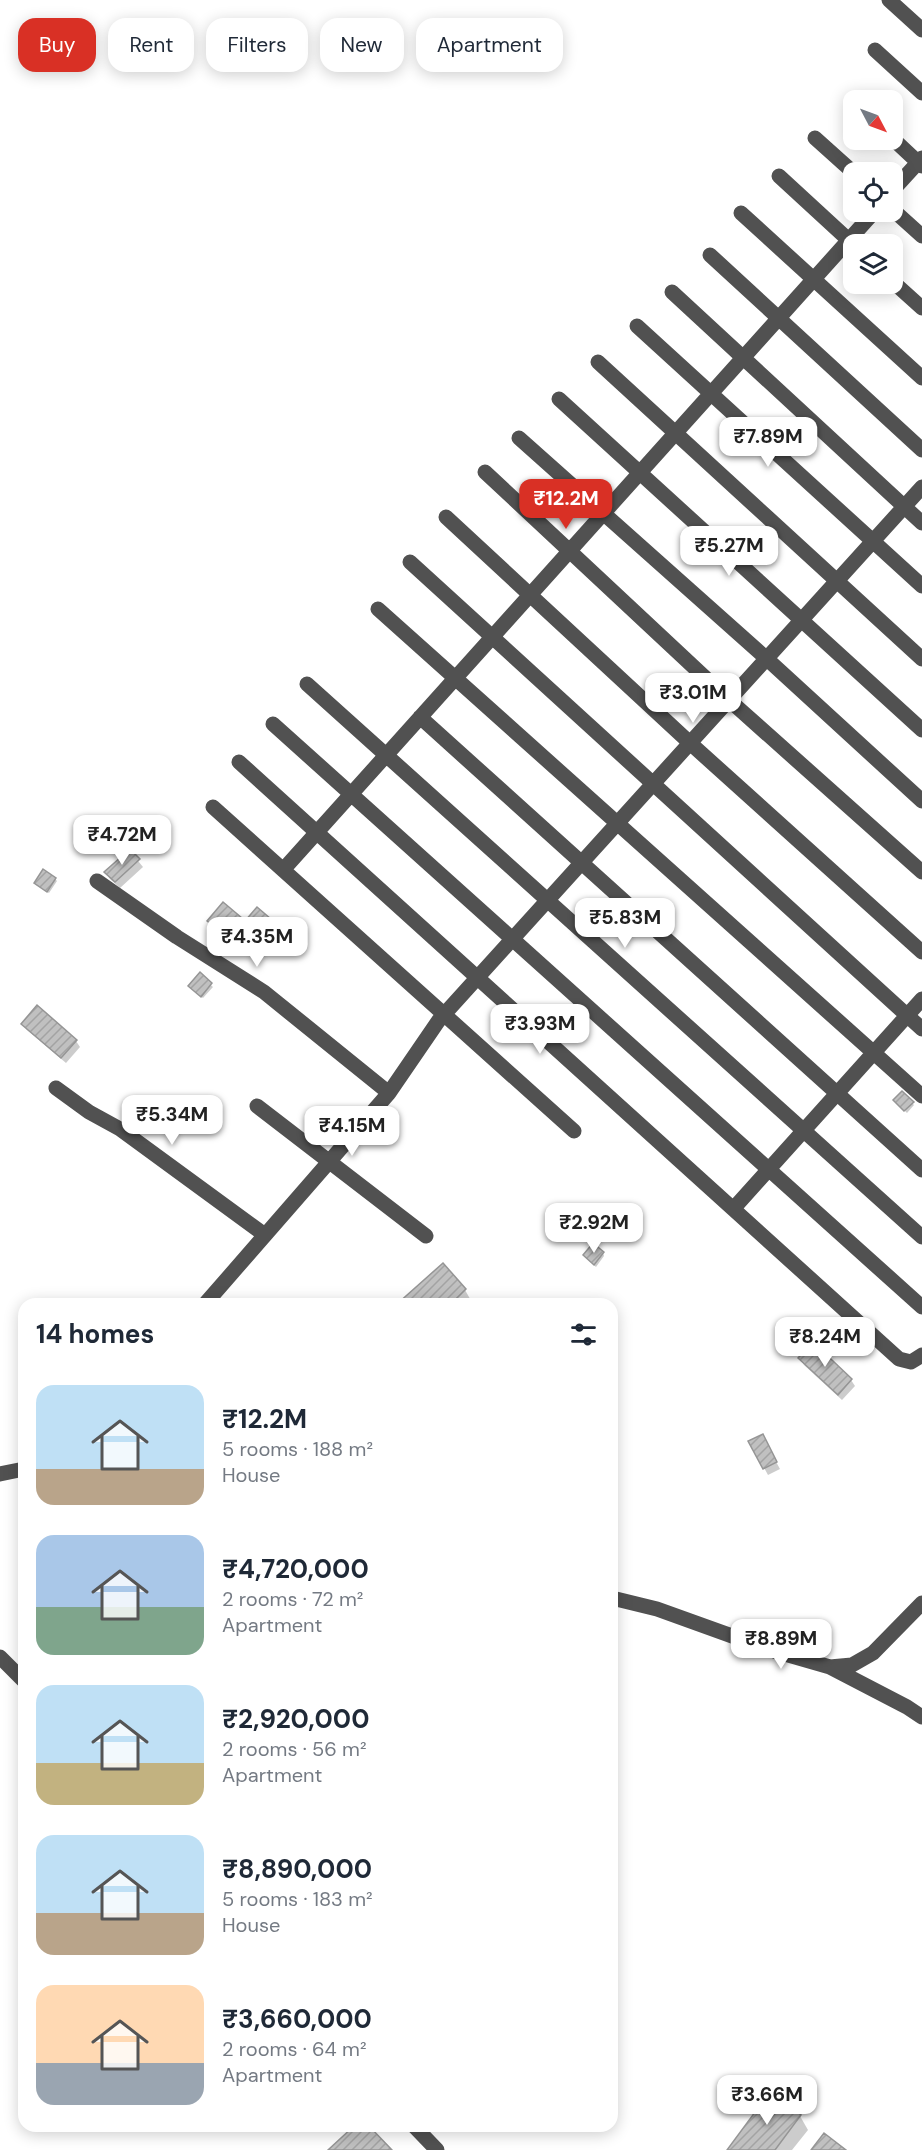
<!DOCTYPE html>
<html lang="en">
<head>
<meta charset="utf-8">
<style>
	:root { --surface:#fff; --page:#f6f6f7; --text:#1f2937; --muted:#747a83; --accent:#d93025 }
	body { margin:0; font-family:"DM Sans",sans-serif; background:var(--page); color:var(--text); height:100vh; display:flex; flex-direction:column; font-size:22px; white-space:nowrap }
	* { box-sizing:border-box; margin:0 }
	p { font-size:20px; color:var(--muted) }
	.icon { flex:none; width:33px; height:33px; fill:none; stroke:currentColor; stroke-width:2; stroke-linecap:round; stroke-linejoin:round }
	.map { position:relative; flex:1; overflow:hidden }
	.panel { position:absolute; left:18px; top:1298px; width:600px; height:834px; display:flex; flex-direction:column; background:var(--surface); border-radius:18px; box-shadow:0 3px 15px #0003 }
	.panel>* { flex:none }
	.top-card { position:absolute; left:18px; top:18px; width:600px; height:54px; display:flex; gap:12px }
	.needle { width:39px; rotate:131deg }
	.buttons { position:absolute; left:843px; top:90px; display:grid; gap:12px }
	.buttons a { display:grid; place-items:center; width:60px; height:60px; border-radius:12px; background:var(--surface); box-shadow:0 3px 15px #0003; font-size:30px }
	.price { position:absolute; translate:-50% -51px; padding:0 14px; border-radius:12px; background:#fff; color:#222; font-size:20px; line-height:39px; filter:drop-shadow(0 2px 3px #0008) }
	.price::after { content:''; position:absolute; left:50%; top:36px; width:18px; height:14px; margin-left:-9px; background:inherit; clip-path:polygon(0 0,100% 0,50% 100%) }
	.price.selected { background:var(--accent); color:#fff }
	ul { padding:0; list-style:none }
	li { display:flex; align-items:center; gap:18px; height:150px; padding:0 18px }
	li span { display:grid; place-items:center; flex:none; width:168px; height:120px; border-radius:18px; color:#555 }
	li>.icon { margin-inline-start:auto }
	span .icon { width:72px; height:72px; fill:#fffc; stroke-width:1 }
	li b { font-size:26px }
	h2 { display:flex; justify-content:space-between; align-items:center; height:72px; padding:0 18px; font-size:26px }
	.pill { padding:0 21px; border-radius:18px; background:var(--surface); box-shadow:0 3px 15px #0003; font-size:21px; line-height:54px }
	.pill.selected { background:var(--accent); color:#fff }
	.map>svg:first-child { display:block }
	.shadow { fill:#0003 }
	.building { fill:url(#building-hatch); stroke:#959595; stroke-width:1.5 }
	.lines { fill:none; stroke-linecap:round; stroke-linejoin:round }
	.minor { stroke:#515151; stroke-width:15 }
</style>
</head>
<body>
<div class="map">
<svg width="922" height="2150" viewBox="0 0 922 2150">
	<defs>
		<pattern id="building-hatch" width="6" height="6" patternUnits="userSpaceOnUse" patternTransform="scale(1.5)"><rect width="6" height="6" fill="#c0c0c0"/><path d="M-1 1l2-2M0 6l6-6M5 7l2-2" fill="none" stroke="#a3a3a3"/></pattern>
	</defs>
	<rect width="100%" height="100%" fill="#fff"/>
	<path class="shadow" d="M130,851L143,867L120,888L110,879L106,873Z
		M55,879L57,881L49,893L35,883Z
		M241,919L244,926L230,942L213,927L209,921Z
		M269,920L271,922L260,935L247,922Z
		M200,975L213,987L203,998L192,989Z
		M23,1024L76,1041L80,1047L66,1063L27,1030Z
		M897,1103H912L914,1105L907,1113Z
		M603,1253L604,1256L596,1267L584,1256Z
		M443,1265L465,1290L473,1304H400Z
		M800,1358L851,1380L855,1386L842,1400L804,1365Z
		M762,1436L780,1469L768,1475L750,1442Z
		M800,2116L808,2130L792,2150H728Z"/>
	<path class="building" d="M130,849L140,859L115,882L104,872Z
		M43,869L56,878L47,892L34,883Z
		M223,902L242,918L226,937L207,921Z
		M257,907L271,919L258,933L245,921Z
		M200,972L212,983L201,997L188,986Z
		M37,1005L77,1040L61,1058L21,1024Z
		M902,1091L914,1102L904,1111L893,1100Z
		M593,1243L604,1252L594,1265L583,1255Z
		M443,1263L466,1289L451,1304H397Z
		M813,1342L852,1379L838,1395L798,1358Z
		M763,1434L777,1462L763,1469L748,1441Z
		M770,2092L801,2115L775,2150H727Z
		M354,2126H369L392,2150H328Z
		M824,2133L846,2150H811Z"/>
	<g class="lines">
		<path class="minor" d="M889,0L922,30
			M875,50L922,93
			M815,138L854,173
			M892,138L922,166
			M779,176L854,245
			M892,191L922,158
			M892,209L922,236
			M741,213L922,378
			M710,255L922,450
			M892,281L922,308
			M672,292L922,523
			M637,326L922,586
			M598,362L922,659
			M559,399L922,730
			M519,438L767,659L922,801
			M485,472L728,699L922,872
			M446,517L690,743L922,952
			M410,562L922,1029
			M378,609L922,1096
			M307,684L922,1237
			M420,717L922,1170
			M273,724L922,1307
			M239,762L899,1359L911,1362L922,1355
			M213,807L574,1131
			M283,870L874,212
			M97,881L177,937L264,992L389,1093
			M56,1088L89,1112L120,1129L265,1235
			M257,1106L426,1236
			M734,1208L922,999
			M205,1304L389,1093L439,1020L922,487
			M0,1474L24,1469
			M612,1598L657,1609L771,1650L830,1667L852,1665L873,1653L922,1603
			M0,1657L24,1681
			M830,1667L907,1707L922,1717
			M414,2126L437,2150"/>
	</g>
</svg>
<div class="buttons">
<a><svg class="needle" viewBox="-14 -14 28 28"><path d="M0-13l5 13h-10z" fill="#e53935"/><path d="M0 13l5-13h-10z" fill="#747a83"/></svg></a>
<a><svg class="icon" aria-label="locate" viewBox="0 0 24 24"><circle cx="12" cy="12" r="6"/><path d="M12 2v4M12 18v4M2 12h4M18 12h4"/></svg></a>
<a><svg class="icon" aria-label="layers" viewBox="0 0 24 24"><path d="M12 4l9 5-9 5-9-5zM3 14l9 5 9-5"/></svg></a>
</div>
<b class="price" style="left:768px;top:468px">₹7.89M</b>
<b class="price selected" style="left:566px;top:530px">₹12.2M</b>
<b class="price" style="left:729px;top:577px">₹5.27M</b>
<b class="price" style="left:693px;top:724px">₹3.01M</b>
<b class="price" style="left:122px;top:866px">₹4.72M</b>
<b class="price" style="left:625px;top:949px">₹5.83M</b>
<b class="price" style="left:257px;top:968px">₹4.35M</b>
<b class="price" style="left:540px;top:1055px">₹3.93M</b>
<b class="price" style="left:172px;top:1146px">₹5.34M</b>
<b class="price" style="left:352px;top:1157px">₹4.15M</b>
<b class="price" style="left:594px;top:1254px">₹2.92M</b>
<b class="price" style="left:825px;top:1368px">₹8.24M</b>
<b class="price" style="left:781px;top:1670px">₹8.89M</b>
<b class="price" style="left:767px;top:2126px">₹3.66M</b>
<div class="top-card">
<a class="pill selected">Buy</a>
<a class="pill">Rent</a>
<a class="pill">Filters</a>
<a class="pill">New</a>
<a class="pill">Apartment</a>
</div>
<section class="panel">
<h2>14 homes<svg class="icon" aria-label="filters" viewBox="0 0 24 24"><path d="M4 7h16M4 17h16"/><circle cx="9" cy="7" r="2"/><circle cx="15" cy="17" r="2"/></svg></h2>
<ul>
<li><span style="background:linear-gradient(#bfe0f5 70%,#b9a48a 0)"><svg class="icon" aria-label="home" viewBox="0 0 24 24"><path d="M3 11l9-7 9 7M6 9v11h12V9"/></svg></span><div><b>₹12.2M</b><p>5 rooms · 188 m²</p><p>House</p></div></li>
<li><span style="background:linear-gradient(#a9c7e8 60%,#7fa58c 0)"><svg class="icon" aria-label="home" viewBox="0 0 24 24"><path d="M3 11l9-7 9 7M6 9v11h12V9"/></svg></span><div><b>₹4,720,000</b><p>2 rooms · 72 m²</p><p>Apartment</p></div></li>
<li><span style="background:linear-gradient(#bfe0f5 65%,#c2b280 0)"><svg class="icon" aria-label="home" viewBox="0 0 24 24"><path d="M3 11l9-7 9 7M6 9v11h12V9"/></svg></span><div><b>₹2,920,000</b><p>2 rooms · 56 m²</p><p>Apartment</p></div></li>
<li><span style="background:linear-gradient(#bfe0f5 65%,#b9a48a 0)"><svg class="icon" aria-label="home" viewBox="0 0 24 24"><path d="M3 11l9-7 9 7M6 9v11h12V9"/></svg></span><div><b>₹8,890,000</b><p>5 rooms · 183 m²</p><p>House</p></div></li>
<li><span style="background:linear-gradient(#ffd9b3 65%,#9aa5b1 0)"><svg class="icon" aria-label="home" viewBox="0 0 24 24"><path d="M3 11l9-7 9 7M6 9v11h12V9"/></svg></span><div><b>₹3,660,000</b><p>2 rooms · 64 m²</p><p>Apartment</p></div></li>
</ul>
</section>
</div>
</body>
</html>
